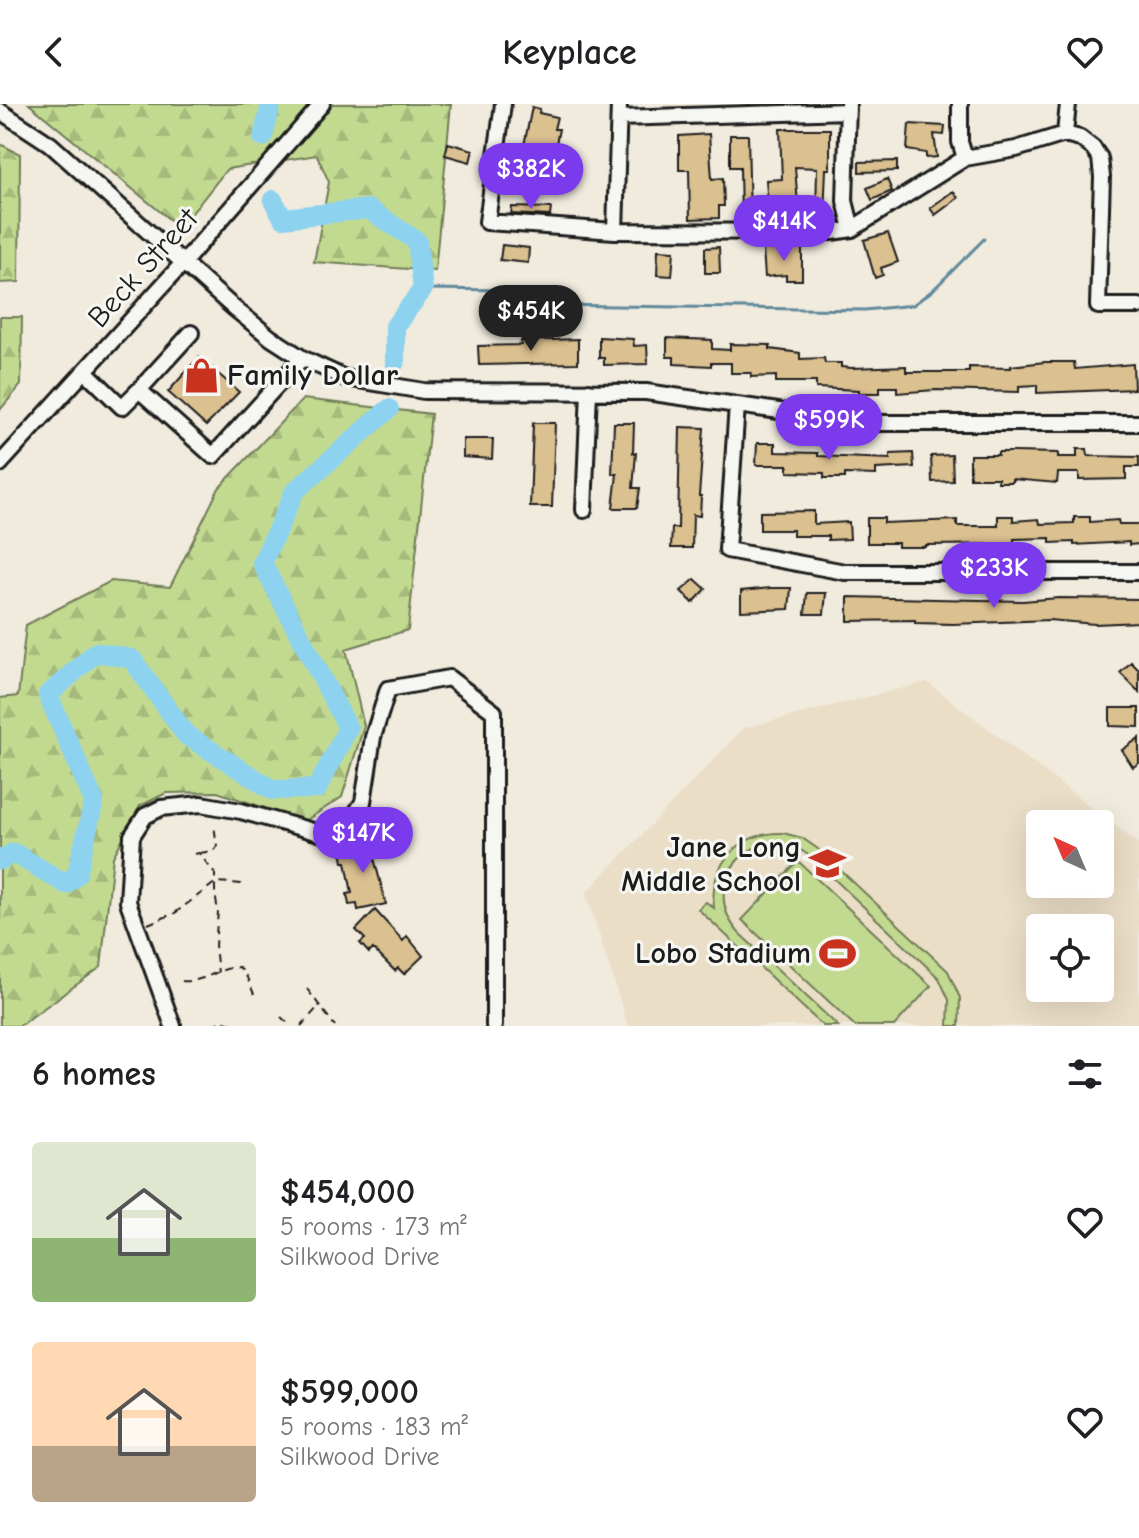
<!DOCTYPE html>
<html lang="en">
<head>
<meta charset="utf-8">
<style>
	:root { --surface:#fff; --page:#f2f2f2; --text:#202124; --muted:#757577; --accent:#7c3aed }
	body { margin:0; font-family:"Comic Neue",sans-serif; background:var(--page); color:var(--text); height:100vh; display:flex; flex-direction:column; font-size:30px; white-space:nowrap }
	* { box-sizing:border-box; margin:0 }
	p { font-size:26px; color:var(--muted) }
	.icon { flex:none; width:44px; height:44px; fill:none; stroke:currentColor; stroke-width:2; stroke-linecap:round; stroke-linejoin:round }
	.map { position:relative; height:922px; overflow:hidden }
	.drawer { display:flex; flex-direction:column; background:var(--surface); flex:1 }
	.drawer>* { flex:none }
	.needle { width:52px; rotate:316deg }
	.buttons { position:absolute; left:1026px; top:706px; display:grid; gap:16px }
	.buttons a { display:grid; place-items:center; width:88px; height:88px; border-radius:8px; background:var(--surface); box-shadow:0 8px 32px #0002; font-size:40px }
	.price { position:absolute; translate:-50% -68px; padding:0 18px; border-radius:28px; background:var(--accent); color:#fff; font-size:26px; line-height:52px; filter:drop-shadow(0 2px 4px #0008) }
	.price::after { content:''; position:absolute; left:50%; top:48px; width:24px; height:18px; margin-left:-12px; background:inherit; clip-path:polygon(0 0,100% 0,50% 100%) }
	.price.current { background:#222; color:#fff }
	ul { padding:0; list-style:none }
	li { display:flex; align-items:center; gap:24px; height:200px; padding:0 32px }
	li span { display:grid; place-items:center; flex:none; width:224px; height:160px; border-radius:8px; color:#555 }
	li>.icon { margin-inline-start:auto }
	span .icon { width:96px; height:96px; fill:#fffc; stroke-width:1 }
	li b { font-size:34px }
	h2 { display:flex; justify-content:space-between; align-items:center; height:96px; padding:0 32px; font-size:34px }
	header { display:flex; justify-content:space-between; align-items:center; height:104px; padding:0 32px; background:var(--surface); font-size:36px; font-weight:800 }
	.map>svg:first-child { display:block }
	.built { fill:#eadec7; fill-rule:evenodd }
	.grass { fill:#c2da90; stroke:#6f7b56; stroke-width:2 }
	.forest { fill:url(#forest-firs); stroke:#6f7b56; stroke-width:2 }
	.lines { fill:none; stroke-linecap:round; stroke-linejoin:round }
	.stream { stroke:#60899b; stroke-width:3 }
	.river { stroke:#8dd2ef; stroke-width:20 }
	.building { fill:#dbc090; stroke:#1c1c1c; stroke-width:2 }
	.minor-casing { stroke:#1c1c1c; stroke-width:20 }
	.path { stroke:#1c1c1c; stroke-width:2; stroke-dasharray:8 6; stroke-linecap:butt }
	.minor { stroke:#f6f6f2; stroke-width:14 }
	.labels { text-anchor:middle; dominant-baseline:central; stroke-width:6; stroke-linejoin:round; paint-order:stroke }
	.street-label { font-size:30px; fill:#1c1c1c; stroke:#f6f6f2 }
	.poi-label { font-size:30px; font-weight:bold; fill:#1c1c1c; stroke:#f6f6f2; text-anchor:end }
</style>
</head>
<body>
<header><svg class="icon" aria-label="back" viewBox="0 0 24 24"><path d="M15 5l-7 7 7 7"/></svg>Keyplace<svg class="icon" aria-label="heart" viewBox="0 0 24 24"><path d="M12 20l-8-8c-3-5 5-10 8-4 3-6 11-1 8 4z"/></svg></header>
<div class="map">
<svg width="1139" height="922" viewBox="0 0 1139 922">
	<defs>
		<pattern id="forest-firs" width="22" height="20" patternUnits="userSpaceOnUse" patternTransform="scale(2)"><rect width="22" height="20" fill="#c2da90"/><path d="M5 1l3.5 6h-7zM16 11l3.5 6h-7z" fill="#a6ba7c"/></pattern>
	</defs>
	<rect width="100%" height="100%" fill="#f1ebde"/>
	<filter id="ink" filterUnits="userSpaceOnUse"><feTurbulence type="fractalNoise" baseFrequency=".0125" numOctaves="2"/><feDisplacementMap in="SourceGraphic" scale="16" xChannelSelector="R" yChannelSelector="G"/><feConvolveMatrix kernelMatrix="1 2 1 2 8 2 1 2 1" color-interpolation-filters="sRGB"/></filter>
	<g filter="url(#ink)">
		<path class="built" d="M927,578L1139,740V922H628L586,789L744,624ZM1040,720H1100V780H1040ZM1040,824H1100V884H1040Z"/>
		<path class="grass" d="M783,729L802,734L818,745L948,867L960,894L959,922H948L949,896L939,874L811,753C757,710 693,779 740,830L838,922H823L698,805L706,798L714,804C709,760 739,728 783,729Z
			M798,757L931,882L894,922H855L742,816Z"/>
		<path class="forest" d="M29,0H451L435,167L314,158L329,78L317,51L227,65L180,124Z
			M0,40L20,50L19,178L0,179Z
			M0,213H22L21,281L0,306Z
			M303,295L431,310L408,526L346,545L364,622L342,693L305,717L217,688L166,689L140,702L113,753L101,863L19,922H0V594L18,592L26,521L111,477L170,483L219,384Z"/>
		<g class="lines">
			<path class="stream" d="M423,185L509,186L553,201L865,206L913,201L933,186L984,135"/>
			<path class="river" d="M263,33L271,0
				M273,96L283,114L368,105L417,137L423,185L395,222V258
				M0,756L14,749L66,780L77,770L94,697L48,591L96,548L132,555L186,631L273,686L317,685L348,624L262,459L295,387L389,305"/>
		</g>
		<path class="building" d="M532,3L540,5L539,9L557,13L554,25H559L549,75L518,70Z
			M909,20L945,22L944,31L934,30L937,53L926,54V49L907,46Z
			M780,25H830V65H826L824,112H816L817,64L795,63L799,113L769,116L766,76L782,75Z
			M709,30L712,75L723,74L724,102H719V114L690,115L689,66H679V32Z
			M730,31H748L750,115H741L740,63H730Z
			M448,39L473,46L470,58L445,51Z
			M897,57V67L859,68V58Z
			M887,75L892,87L872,96L867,84Z
			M953,87L958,94L935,111L930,104Z
			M512,103L551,104L550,112L511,110Z
			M888,129L898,158L881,164L883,171L875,174L864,136Z
			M502,141L529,144L528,159L500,156Z
			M719,143L720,169H705V144Z
			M786,143L802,144V176H786V171L765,173L763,145Z
			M658,146L674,147L672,172L657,171Z
			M599,233L633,235L634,242L647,241L648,260L604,261V254H599Z
			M667,234L712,236V245L730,246V240L770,241V245L800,249V255L824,254L825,259H841V263L852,264L906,262V268H969V263L1011,264V262L1045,258H1074L1075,265L1133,260L1134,285L1037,289V281L1019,282V288L935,286L897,289V283H880V289H859V286L816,284V278H776V272L751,273V269H731V259H711V262L674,260V253H667Z
			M578,235V259L479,261L478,242L521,241V237Z
			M199,253L239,288L206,322L168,288Z
			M533,319H555L552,403H530Z
			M614,319H634L633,349H636L633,384H640L637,404H613L617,370H612Z
			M680,323L704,324L699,392H701L700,412L693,411L692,444H671L672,424H678Z
			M463,335H493L492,355L463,353Z
			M757,339H775V348L818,349V352L890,355V350L913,349L914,363L876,365V371L845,370V374H824V369L788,368V361H756Z
			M1077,345H1087L1088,352L1139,353V363H1126V375L1079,376V369H1058L1057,379L1012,375V378H998V374H970V351H998V348H1014L1058,349V353H1077Z
			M952,351L953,377L932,378L931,352Z
			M814,407V420L849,418L850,435L828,436V432H793V426H760V408Z
			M998,412H1013V417L1039,415L1040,420L1074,419V413H1090V418L1118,416L1119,420H1139V440L1129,441V438L1074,441V438L1050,439V434L1014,435V440L926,441V443H898V439H867V414H884V419L957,416V422H998Z
			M695,475L706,485L693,499L681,487Z
			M771,484H791L789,505L741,507V487Z
			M807,489H826L824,510H805Z
			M848,493L1023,497L1059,494L1139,495V518L1095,520L1049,516L953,520L915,519V516L848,517Z
			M1131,558L1139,566V588L1120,569Z
			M1110,604H1139V623L1110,622Z
			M1139,634V659L1133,663L1122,646Z
			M370,735L372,743L377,742L379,752L374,754L386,800L358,806L357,800L349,801L347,790L352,789L346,758H343L341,747H345L344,740Z
			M375,806L403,837L407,832L423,852L404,870L398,864L395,867L373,845L369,849L360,839L365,835L356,826Z"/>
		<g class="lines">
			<defs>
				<path id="minor" d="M503,0L487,118L615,127L832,128L852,125L965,54L1016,45L1065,30L1080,34L1093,44L1100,54L1102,73L1098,202H1139
					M848,0L845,97L852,125
					M960,0V38L965,54
					M0,7L50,40L235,205L271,234L302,254L345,274L424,287L646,288L863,319H1139
					M619,14L848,7
					M1065,30L1068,0
					M615,127L619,0
					M85,267L122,303L139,286L213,352L302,254
					M139,286L191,229
					M737,301L727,446L845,468H1139
					M0,360L183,159L322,0
					M584,406L589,287
					M173,922L128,798L132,732L145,712L161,704L201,700L241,707L323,730L349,720L363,698L373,633L388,585L449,574L494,608V922"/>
			</defs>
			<use href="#minor" class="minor-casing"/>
			<path class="path" d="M200,749L213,747L217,742L214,721
				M194,750L199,749L215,770V789L218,808L215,841L218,869
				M148,820L175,809L216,778L243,780
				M182,877C204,879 219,863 239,863L245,869L254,890
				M307,885L335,922
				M281,913L291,922
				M212,922L223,916L235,922
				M301,922L319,902"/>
			<use href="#minor" class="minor"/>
		</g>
	</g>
	<defs>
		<symbol id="shop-bare" viewBox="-9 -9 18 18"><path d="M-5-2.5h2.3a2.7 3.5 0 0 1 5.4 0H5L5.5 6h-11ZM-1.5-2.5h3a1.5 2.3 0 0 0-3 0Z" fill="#c8321e" stroke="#f6f6f2" stroke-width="2.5" paint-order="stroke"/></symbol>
		<symbol id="school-bare" viewBox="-9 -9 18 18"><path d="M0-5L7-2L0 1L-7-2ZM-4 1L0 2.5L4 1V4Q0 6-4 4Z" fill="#c8321e" stroke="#f6f6f2" stroke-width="2.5" paint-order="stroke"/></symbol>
		<symbol id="stadium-bare" viewBox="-9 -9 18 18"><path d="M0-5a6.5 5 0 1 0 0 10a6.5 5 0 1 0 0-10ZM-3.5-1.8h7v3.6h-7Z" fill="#c8321e" stroke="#f6f6f2" stroke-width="2.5" paint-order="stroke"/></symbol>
	</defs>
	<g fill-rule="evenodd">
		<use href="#shop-bare" x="176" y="246" width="51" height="51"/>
		<use href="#school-bare" x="802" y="734" width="51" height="51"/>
		<use href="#stadium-bare" x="812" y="824" width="51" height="51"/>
	</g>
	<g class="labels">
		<g class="street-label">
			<text transform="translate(143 164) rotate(-48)">Beck Street</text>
		</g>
		<g class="poi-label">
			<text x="227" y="271" text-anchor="start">Family Dollar</text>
			<text x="801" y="743">Jane Long<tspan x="801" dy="34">Middle School</tspan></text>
			<text x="811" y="849">Lobo Stadium</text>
		</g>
	</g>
</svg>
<div class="buttons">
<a><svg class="needle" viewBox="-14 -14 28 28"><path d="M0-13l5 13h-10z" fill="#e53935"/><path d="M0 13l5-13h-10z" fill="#757577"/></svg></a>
<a><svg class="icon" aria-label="locate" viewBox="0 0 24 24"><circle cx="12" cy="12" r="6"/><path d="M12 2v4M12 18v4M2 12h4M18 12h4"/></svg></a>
</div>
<b class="price" style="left:531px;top:107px">$382K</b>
<b class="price" style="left:784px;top:159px">$414K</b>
<b class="price current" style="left:531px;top:249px">$454K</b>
<b class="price" style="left:829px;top:358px">$599K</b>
<b class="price" style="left:994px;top:506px">$233K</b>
<b class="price" style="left:363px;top:771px">$147K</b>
</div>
<section class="drawer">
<h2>6 homes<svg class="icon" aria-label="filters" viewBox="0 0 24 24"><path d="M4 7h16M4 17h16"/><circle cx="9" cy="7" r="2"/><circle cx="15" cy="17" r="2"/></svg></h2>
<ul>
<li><span style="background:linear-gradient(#dfe7d0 60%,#8fb573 0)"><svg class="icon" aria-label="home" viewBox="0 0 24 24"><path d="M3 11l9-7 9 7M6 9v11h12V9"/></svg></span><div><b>$454,000</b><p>5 rooms · 173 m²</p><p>Silkwood Drive</p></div><svg class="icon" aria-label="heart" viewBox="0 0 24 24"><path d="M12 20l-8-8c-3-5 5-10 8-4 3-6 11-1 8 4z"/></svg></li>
<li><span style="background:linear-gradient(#ffd9b3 65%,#b9a48a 0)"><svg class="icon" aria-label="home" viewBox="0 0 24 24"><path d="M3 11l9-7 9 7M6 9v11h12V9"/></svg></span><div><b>$599,000</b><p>5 rooms · 183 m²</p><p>Silkwood Drive</p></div><svg class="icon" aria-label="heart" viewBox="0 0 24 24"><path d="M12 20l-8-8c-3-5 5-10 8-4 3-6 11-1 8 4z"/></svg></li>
</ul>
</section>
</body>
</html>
